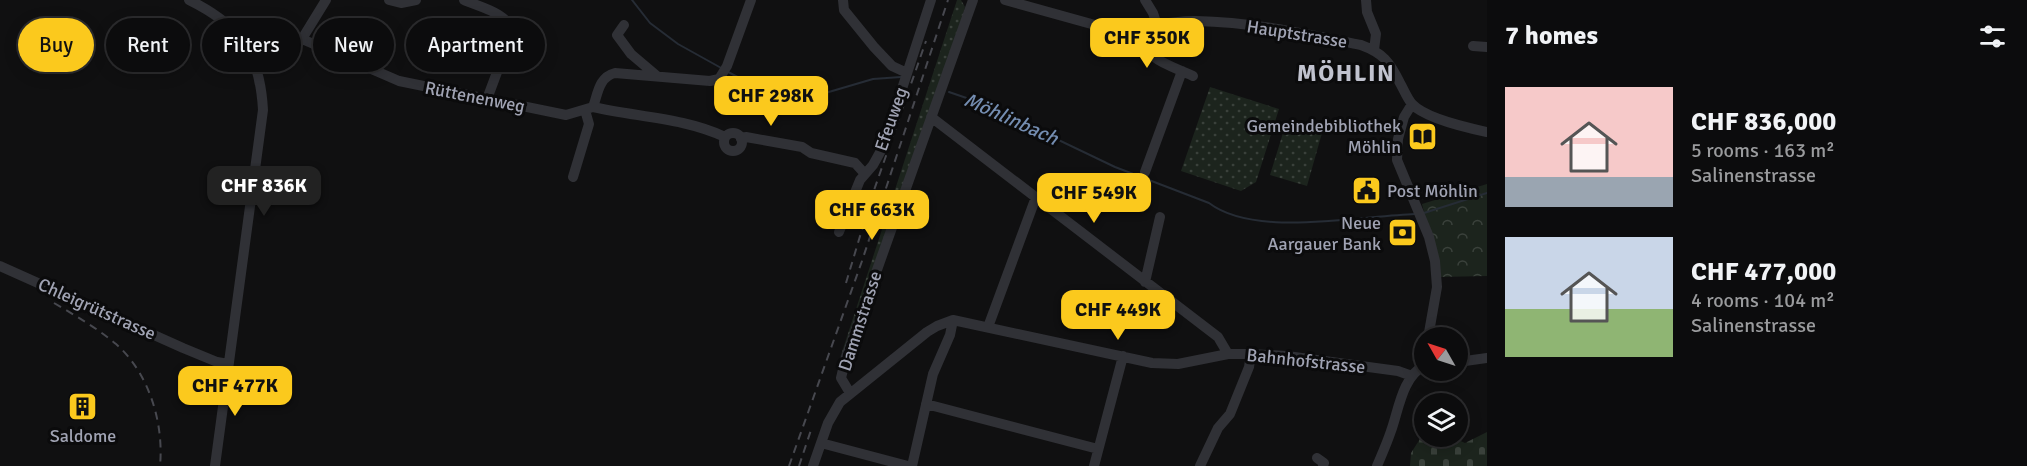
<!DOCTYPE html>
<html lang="en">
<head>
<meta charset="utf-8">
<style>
	:root { --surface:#0c0c0d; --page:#1a1a1b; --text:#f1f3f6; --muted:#9a9b9d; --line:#2c2c2e; --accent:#fbc91d }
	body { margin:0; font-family:Signika,sans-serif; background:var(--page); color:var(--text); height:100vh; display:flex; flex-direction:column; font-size:22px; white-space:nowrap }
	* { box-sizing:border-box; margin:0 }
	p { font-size:20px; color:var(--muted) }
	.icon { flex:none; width:33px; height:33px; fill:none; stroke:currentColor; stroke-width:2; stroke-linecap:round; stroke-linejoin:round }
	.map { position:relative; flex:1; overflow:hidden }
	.side { display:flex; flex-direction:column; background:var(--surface); width:540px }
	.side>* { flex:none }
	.guide { position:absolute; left:18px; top:18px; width:570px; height:54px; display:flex; gap:12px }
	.needle { width:39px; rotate:309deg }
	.controls { position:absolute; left:1414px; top:327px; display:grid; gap:12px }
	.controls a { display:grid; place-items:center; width:54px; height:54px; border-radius:50%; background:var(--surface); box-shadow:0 3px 15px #0003,0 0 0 2px var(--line); font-size:30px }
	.price { position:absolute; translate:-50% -51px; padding:0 14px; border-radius:12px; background:var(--accent); color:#111; font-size:20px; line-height:39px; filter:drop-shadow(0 2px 3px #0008) }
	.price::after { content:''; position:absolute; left:50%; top:36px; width:18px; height:14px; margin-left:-9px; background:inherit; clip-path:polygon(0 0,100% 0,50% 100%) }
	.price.current { background:#222; color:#fff }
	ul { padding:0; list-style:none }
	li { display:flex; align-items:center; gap:18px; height:150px; padding:0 18px }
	li span { display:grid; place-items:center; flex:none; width:168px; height:120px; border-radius:0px; color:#555 }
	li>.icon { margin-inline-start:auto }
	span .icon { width:72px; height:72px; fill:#fffc; stroke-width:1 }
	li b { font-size:26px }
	h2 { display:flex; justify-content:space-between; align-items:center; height:72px; padding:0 18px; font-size:26px }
	.pill { padding:0 21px; border-radius:27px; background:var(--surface); box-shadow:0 3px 15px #0003,0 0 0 2px var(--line); font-size:21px; line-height:54px }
	.pill.current { background:var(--accent); color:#111 }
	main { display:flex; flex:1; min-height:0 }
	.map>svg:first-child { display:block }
	.grass { fill:url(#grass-dots) }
	.cemetery { fill:url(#cemetery-stones) }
	.park { fill:url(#park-crowns) }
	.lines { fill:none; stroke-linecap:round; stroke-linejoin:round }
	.stream { stroke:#262c35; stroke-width:2 }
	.minor { stroke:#303136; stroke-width:10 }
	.rail { stroke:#47484f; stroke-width:2; stroke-dasharray:8 6; stroke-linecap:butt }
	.labels { text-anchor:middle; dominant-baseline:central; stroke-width:6; stroke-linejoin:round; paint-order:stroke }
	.street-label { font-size:18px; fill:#a0a3b3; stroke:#0b0b0c }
	.poi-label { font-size:18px; fill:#a0a3b3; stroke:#0b0b0c; text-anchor:end }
	.water-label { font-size:20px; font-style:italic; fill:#748db1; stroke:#0b0b0c }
	.district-label { font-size:24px; font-weight:bold; letter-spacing:1.5px; fill:#c1c3cf; stroke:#0b0b0c }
</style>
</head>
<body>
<main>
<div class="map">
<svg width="1487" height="466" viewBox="0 0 1487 466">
	<defs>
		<pattern id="grass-dots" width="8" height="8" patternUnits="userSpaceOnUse" patternTransform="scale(1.5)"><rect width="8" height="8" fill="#1c241d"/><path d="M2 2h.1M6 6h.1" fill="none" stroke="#3a413b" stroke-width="1.8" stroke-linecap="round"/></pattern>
		<pattern id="cemetery-stones" width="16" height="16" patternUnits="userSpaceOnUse" patternTransform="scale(1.5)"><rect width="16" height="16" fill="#1c241d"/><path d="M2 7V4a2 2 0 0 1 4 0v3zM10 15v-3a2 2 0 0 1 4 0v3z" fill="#3a413b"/></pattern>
		<pattern id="park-crowns" width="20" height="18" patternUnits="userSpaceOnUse" patternTransform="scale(1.5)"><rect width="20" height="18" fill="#1c241d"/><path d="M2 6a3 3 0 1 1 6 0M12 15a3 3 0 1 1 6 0" fill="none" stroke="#3a413b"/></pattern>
	</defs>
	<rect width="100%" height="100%" fill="#101011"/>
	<path class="grass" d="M957,0H961L965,7L959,30L864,296L838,364Z
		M1210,87L1279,109L1256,182L1241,191L1181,171Z
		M1287,120L1322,133L1307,186L1270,175Z"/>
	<path class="cemetery" d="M1425,431V436L1452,437L1465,443L1487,432V466H1410L1411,453Z"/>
	<path class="park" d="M1487,184V276L1440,277L1422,204Z"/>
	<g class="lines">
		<path class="stream" d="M632,0L650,23L678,44L723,69
			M728,72L753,85L778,94H822L873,79L901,77
			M949,92L981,103L1115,167L1209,203C1255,238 1359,216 1415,214
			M1424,213L1487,193"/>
		<path class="minor" d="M189,0C240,25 260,53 263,110L215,466
			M389,0L401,3L416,0
			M464,0C479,7 509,13 512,32L487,99
			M843,0L844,10L874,47L892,66L907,73
			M1005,0L1113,30C1141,30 1168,20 1196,21C1252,22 1307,34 1361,45C1383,53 1390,62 1400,83C1404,90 1407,98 1412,104C1425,118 1468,128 1487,132
			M1145,0L1153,13L1157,25
			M1366,0L1367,12L1376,34L1374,50
			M624,25L617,35L631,54L657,76
			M1146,27C1147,35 1146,46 1150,52C1155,62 1183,71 1193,76
			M302,39L399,81L566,115L593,107C598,93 599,77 615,73L710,81L719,79L727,66L751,0
			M1473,46L1487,47
			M258,70L289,53L302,39L326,0
			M1412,104L1404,117L1398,139L1397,160L1429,237L1435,261L1437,287L1428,338
			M593,107C637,117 685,118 725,137
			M931,117L1218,337L1228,354
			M724 142a9 9 0 1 1 18 0a9 9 0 1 1-18 0Z
			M741,139L746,137L802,147L811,153L855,163L865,174
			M1145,172L1182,71
			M573,177L589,124L585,110
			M839,232L860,180L873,165L883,147L931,0
			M0,266L183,348L217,362L228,364
			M1145,282L1160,217
			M988,327L1036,197
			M1425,356V357
			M1458,362L1487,358
			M850,393L841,378L846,357L973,0
			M926,404L1098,449
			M821,443L908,466
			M1317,458L1324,463L1323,466
			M813,466L828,423L840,402L927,332L937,326L953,320L1152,363L1178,364L1228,354H1251L1287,356L1398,371L1412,376
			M912,466L933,374L950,335L953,320
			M1094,466L1123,356
			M1200,466L1218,428L1230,414L1249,367L1251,354
			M1377,466C1382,454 1387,443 1391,431C1399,409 1402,377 1425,365"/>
		<path class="rail" d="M846,283L872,196L926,41
			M54,303C76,316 97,328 116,344C149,373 164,423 160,466
			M789,466L862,261L948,0
			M799,466L812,427"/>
	</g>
	<defs>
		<symbol id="library-square" viewBox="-11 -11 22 22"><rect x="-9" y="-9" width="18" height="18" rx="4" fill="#fbc91d" stroke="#0b0b0c"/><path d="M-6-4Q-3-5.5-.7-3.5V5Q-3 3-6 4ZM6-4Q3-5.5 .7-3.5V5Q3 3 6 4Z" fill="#111"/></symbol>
		<symbol id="civic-square" viewBox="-11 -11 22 22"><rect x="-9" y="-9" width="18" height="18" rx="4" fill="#fbc91d" stroke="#0b0b0c"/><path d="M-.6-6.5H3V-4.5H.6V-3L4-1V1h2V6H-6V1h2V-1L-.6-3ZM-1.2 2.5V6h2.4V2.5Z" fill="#111"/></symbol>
		<symbol id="bank-square" viewBox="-11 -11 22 22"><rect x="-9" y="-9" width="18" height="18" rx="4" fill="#fbc91d" stroke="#0b0b0c"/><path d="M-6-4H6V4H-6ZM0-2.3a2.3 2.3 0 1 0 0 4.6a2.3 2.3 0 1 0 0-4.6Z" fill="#111"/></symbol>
		<symbol id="building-square" viewBox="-11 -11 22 22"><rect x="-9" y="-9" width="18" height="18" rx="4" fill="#fbc91d" stroke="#0b0b0c"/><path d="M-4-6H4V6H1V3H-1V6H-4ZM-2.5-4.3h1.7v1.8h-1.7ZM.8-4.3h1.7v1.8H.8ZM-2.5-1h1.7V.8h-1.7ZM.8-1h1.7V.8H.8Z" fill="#111"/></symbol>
	</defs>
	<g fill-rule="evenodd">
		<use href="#library-square" x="1406" y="120" width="33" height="33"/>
		<use href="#civic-square" x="1350" y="174" width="33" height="33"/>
		<use href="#bank-square" x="1386" y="216" width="33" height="33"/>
		<use href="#building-square" x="66" y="390" width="33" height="33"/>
	</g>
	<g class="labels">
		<g class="street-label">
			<text transform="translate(1297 34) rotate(9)">Hauptstrasse</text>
			<text transform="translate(475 97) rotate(11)">Rüttenenweg</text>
			<text transform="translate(891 119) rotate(-71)">Efeuweg</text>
			<text transform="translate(97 309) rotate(24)">Chleigrütstrasse</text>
			<text transform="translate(860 321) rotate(-72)">Dammstrasse</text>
			<text transform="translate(1306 361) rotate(6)">Bahnhofstrasse</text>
		</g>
		<g class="poi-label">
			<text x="1401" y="126">Gemeindebibliothek<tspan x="1401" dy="21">Möhlin</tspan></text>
			<text x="1387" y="191" text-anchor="start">Post Möhlin</text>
			<text x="1381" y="223">Neue<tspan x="1381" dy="21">Aargauer Bank</tspan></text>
			<text x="83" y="436" text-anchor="middle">Saldome</text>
		</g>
		<g class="water-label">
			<text transform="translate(1011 119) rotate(24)">Möhlinbach</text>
		</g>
		<g class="district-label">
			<text x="1346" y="73">MÖHLIN</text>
		</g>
	</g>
</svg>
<div class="controls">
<a><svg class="needle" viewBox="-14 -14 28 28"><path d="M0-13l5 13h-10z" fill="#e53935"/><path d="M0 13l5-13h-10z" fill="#9a9b9d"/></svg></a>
<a><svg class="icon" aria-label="layers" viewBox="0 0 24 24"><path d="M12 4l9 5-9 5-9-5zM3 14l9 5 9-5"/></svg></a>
</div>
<b class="price" style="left:1147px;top:69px">CHF 350K</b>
<b class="price" style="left:771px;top:127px">CHF 298K</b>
<b class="price current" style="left:264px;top:217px">CHF 836K</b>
<b class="price" style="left:1094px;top:224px">CHF 549K</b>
<b class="price" style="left:872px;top:241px">CHF 663K</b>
<b class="price" style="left:1118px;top:341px">CHF 449K</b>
<b class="price" style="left:235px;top:417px">CHF 477K</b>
<div class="guide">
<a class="pill current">Buy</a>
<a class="pill">Rent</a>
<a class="pill">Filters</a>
<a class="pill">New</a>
<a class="pill">Apartment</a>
</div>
</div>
<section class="side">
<h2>7 homes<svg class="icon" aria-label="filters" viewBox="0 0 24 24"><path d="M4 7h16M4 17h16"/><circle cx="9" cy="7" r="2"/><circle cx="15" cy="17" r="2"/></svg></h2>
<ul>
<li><span style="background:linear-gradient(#f6c9c9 75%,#9aa5b1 0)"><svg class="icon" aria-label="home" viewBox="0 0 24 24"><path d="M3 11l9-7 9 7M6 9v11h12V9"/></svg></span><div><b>CHF 836,000</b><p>5 rooms · 163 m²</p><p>Salinenstrasse</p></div></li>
<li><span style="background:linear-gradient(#c9d6e8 60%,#8fb573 0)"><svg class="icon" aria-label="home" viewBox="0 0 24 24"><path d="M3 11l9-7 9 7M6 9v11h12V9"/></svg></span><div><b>CHF 477,000</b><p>4 rooms · 104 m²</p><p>Salinenstrasse</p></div></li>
</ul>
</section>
</main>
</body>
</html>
